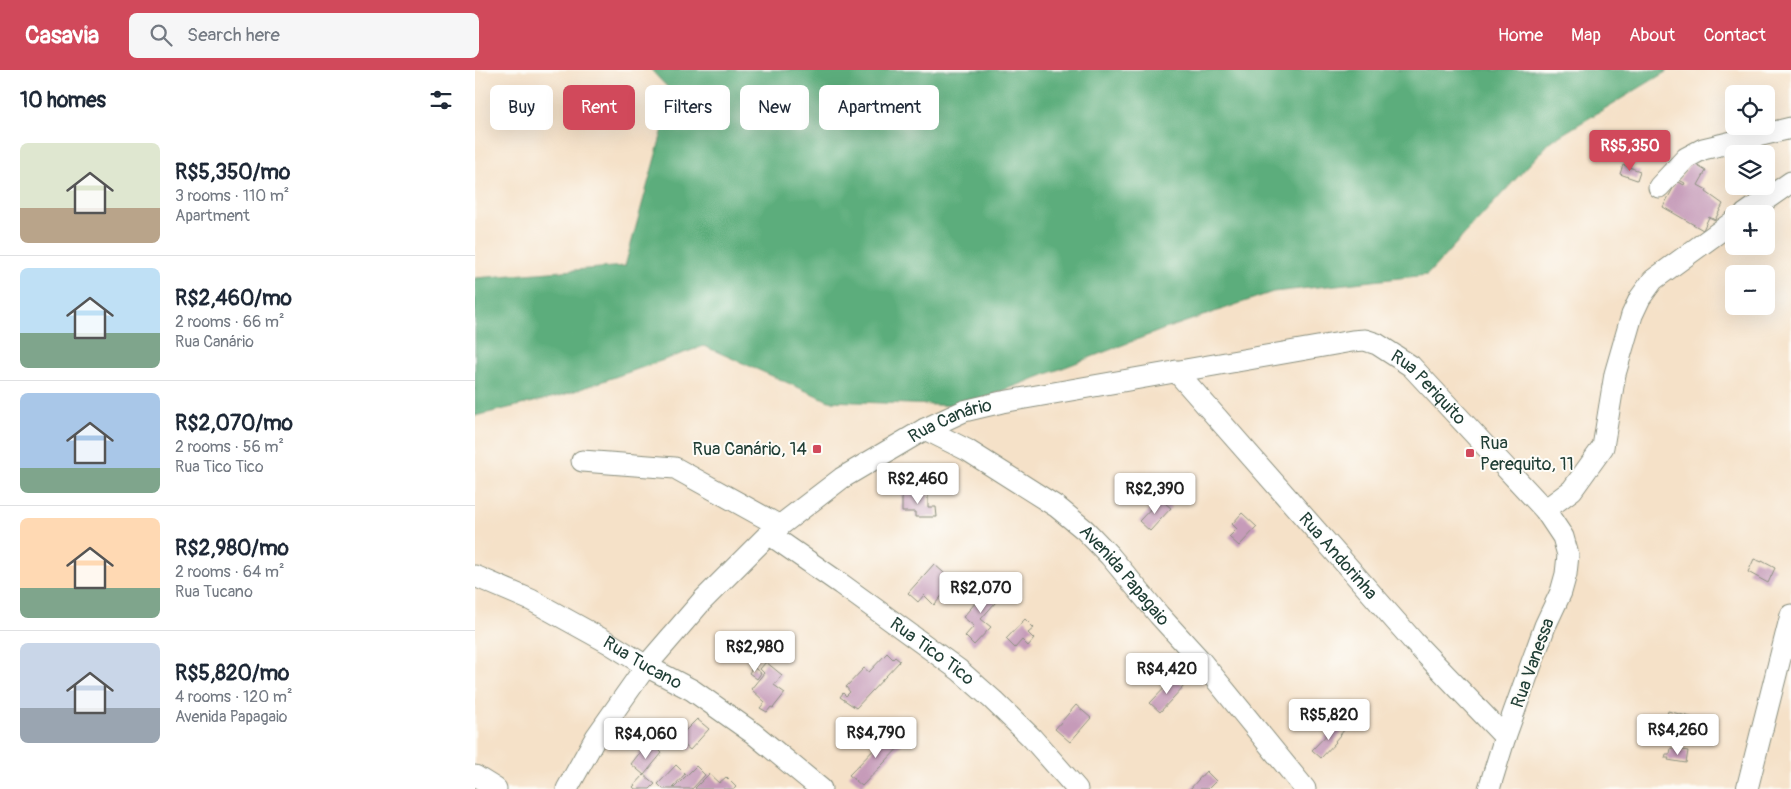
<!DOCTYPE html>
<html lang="en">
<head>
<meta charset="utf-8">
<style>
	:root { --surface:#fff; --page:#f6f6f7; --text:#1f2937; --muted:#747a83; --line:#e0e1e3; --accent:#d1495b }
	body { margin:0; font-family:Pangolin,sans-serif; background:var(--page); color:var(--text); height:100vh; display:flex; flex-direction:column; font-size:19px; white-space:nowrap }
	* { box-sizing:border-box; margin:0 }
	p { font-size:16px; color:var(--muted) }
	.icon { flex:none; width:28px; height:28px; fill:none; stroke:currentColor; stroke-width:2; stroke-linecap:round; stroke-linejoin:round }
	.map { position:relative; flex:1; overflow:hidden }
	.drawer { display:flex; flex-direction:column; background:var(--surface); width:475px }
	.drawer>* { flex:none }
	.guide { position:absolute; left:15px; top:15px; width:475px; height:45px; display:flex; gap:10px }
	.controls { position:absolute; left:1250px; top:15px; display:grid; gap:10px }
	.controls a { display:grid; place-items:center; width:50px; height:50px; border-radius:8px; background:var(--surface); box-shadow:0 5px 20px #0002; font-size:25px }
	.price { position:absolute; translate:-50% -42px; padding:0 11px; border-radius:5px; background:#fff; color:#222; font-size:16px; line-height:32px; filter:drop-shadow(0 1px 2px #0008) }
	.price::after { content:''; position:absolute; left:50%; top:30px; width:15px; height:11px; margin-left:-8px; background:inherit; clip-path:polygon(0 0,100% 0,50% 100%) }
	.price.on { background:var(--accent); color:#fff }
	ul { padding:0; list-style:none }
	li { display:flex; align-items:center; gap:15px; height:125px; padding:0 20px }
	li+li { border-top:1px solid var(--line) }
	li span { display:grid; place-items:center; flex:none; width:140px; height:100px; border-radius:8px; color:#555 }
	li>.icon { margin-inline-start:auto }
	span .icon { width:60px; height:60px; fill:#fffc; stroke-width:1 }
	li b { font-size:21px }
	h2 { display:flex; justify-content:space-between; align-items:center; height:60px; padding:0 20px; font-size:21px }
	.chip { padding:0 18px; border-radius:8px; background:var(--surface); box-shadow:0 5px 20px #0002; font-size:18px; line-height:45px }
	.chip.on { background:var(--accent); color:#fff }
	header { display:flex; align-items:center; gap:30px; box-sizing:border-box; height:70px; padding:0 25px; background:var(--accent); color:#fff }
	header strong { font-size:24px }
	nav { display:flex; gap:28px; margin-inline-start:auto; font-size:18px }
	.search { width:350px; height:45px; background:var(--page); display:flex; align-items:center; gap:12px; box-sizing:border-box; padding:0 18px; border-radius:8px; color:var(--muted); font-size:19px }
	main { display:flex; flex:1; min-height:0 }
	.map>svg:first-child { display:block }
	.forest { fill:#5bad7b; stroke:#3d7558 }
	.building { fill:#c69bb9 }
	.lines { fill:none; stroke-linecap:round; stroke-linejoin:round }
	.minor-casing { stroke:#8a8f7e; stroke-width:23 }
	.minor { stroke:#fff; stroke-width:21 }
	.poi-dot { fill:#d1495b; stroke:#fdfcf7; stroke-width:2 }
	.labels { text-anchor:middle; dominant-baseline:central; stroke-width:4; stroke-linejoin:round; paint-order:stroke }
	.street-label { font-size:18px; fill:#1f3d34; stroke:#fdfcf7 }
	.poi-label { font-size:18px; fill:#1f3d34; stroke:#fdfcf7; text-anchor:start }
</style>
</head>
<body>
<header>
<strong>Casavia</strong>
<div class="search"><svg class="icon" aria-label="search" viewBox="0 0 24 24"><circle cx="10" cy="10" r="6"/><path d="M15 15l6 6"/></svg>Search here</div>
<nav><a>Home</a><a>Map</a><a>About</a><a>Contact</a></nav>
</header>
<main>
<section class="drawer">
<h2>10 homes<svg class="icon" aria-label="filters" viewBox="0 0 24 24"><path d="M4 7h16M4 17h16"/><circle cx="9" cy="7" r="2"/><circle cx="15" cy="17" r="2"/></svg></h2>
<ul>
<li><span style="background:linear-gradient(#dfe7d0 65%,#b9a48a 0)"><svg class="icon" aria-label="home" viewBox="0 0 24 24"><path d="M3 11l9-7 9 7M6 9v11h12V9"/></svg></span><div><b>R$5,350/mo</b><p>3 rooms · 110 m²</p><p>Apartment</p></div></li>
<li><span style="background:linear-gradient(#bfe0f5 65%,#7fa58c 0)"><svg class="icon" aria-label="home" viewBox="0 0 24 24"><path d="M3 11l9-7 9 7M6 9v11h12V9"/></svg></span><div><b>R$2,460/mo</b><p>2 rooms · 66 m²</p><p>Rua Canário</p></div></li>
<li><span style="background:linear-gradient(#a9c7e8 75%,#7fa58c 0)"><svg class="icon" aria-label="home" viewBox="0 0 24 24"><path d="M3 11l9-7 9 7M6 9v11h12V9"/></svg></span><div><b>R$2,070/mo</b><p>2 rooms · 56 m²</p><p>Rua Tico Tico</p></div></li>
<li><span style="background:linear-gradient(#ffd9b3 70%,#7fa58c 0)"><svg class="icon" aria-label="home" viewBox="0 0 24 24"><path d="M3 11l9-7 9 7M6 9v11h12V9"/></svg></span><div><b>R$2,980/mo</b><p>2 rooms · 64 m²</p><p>Rua Tucano</p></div></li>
<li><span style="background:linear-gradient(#c9d6e8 65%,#9aa5b1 0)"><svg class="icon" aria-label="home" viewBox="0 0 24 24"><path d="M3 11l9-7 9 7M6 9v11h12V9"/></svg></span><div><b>R$5,820/mo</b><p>4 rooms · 120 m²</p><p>Avenida Papagaio</p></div></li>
</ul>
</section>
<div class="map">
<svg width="1316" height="719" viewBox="0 0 1316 719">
	<rect width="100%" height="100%" fill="#fdfcf7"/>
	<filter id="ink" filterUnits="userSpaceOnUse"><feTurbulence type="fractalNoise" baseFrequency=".02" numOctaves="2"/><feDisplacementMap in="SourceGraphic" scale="10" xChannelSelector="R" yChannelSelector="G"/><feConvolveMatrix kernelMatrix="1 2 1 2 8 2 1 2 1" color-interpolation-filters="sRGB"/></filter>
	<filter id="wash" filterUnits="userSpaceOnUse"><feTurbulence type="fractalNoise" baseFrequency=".0096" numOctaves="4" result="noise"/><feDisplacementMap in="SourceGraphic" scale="20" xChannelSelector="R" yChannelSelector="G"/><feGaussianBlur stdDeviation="1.12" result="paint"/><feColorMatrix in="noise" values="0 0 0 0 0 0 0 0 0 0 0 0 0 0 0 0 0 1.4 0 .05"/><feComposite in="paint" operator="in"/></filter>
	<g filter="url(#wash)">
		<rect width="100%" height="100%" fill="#f5e1c8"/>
		<path class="forest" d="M176,0H1194L1076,71L952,205L798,222L687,260L488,336L354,331L229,276L88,325L0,346V208L150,196L198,23Z"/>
		<g id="blocks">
			<path class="building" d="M1216,92L1231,101L1223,115L1232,120L1231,122L1248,134L1240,150L1234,147L1228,160L1188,137L1202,111L1209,115L1210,113L1204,110Z
				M1148,95L1165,101L1162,110L1145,104Z
				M427,423H453V437H461L462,447H440V442H427Z
				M685,429L696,438L675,461L664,451Z
				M767,443L782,457L764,476L754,467L762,459L757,454Z
				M1279,489L1287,492V491L1300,498L1293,513L1273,502Z
				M459,494L479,512L459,535L449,525L443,532L433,523Z
				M516,515L527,525L506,549L516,557L499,575L490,566L499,556L488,547Z
				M550,549L559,558L553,563L559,569L553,576L547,570L540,578L531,569Z
				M412,583L418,589L420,587L425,591L381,638L365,627L368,623L371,626L375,622L371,617L389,598L394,602Z
				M291,592L307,605L299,615L310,623L298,638L296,637L292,642L285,638L290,632L276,619L289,603L285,599Z
				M278,597L286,603L282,609L274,603Z
				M700,607L709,616L685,642L675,633Z
				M601,635L616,648L595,672L580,659Z
				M1193,641L1231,651L1229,659H1227L1226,663L1190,654Z
				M222,649L234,659L215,680L202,669Z
				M863,653L870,659L860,671L861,672L846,688L837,680Z
				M1178,657L1188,658L1200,661L1197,668L1188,667L1187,670L1177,669Z
				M416,662L429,672L387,716L374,705Z
				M180,676L187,683L169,705L156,694L166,681L171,685Z
				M1196,678L1213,681L1211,693L1193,690L1194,688H1190L1191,684H1195Z
				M201,695L210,704L198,717L199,718L221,696L230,705L217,719H188L183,714Z
				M731,701L741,711L733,719H715Z
				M234,704L244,713L251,707L261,717L259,719H221L220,718Z
				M169,705L180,714L175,719H160L158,717Z"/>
		</g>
	</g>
	<g filter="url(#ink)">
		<use href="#blocks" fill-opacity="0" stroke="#8a8f7e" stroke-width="1"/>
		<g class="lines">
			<defs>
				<g id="minor">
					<path d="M1184,117L1211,88L1228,79L1316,58"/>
					<path d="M1270,144L1316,112"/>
					<path id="s1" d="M701,301L939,572L1030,667"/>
					<path id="s2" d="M450,359L492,380L582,437L610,460L635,486L684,545L725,590L830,719"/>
					<path d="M107,391L200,398L305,456"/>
					<path d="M1070,440L1097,420L1128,377L1140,304L1157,245L1165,228L1178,210L1259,151"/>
					<path id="s3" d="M294,464L366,514L484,600L518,630L557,668L602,719"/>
					<path id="s4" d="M0,506L56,530L134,573L171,596L217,620L278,663L346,719"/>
					<path d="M0,706L21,719"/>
					<path id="s5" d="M92,719L121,667L171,596L227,531L294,464L367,408L450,359L489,341L527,332L877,271L890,270L902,274L936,296L1070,440L1088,467L1093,485L1091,504L1086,522L1070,556L1030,667L1014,719"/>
					<path d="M1272,719L1316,545"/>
				</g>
			</defs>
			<use href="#minor" class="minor-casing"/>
			<use href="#minor" class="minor"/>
		</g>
	</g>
	<g class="poi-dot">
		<rect x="337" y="374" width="10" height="10" rx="2.5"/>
		<rect x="990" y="378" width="10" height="10" rx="2.5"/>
	</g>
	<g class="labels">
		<g class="street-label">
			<text stroke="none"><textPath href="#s5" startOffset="1046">Rua Periquito</textPath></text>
			<text stroke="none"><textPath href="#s5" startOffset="542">Rua Canário</textPath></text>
			<text stroke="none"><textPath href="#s1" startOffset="246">Rua Andorinha</textPath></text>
			<text stroke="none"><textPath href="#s2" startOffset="250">Avenida Papagaio</textPath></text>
			<text stroke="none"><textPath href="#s3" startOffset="201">Rua Tico Tico</textPath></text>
			<text stroke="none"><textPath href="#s4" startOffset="189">Rua Tucano</textPath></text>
			<text transform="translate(1058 593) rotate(-70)">Rua Vanessa</text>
		</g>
		<g class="poi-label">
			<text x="1005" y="373">Rua<tspan x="1005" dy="21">Perequito, 11</tspan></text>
			<text x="332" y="379" text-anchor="end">Rua Canário, 14</text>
		</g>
	</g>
</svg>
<div class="controls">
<a><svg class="icon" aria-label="locate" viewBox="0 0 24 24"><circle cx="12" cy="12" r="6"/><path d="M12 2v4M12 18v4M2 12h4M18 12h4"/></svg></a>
<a><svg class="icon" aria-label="layers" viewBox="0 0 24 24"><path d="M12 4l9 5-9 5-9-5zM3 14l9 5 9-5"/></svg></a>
<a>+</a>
<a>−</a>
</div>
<b class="price on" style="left:1155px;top:102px">R$5,350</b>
<b class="price" style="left:443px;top:435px">R$2,460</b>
<b class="price" style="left:680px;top:445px">R$2,390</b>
<b class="price" style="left:506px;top:544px">R$2,070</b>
<b class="price" style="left:280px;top:603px">R$2,980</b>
<b class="price" style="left:692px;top:625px">R$4,420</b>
<b class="price" style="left:854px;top:671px">R$5,820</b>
<b class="price" style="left:1203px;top:686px">R$4,260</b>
<b class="price" style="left:401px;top:689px">R$4,790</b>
<b class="price" style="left:171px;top:690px">R$4,060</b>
<div class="guide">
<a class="chip">Buy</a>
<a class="chip on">Rent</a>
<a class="chip">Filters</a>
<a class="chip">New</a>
<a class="chip">Apartment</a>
</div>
</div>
</main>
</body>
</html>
